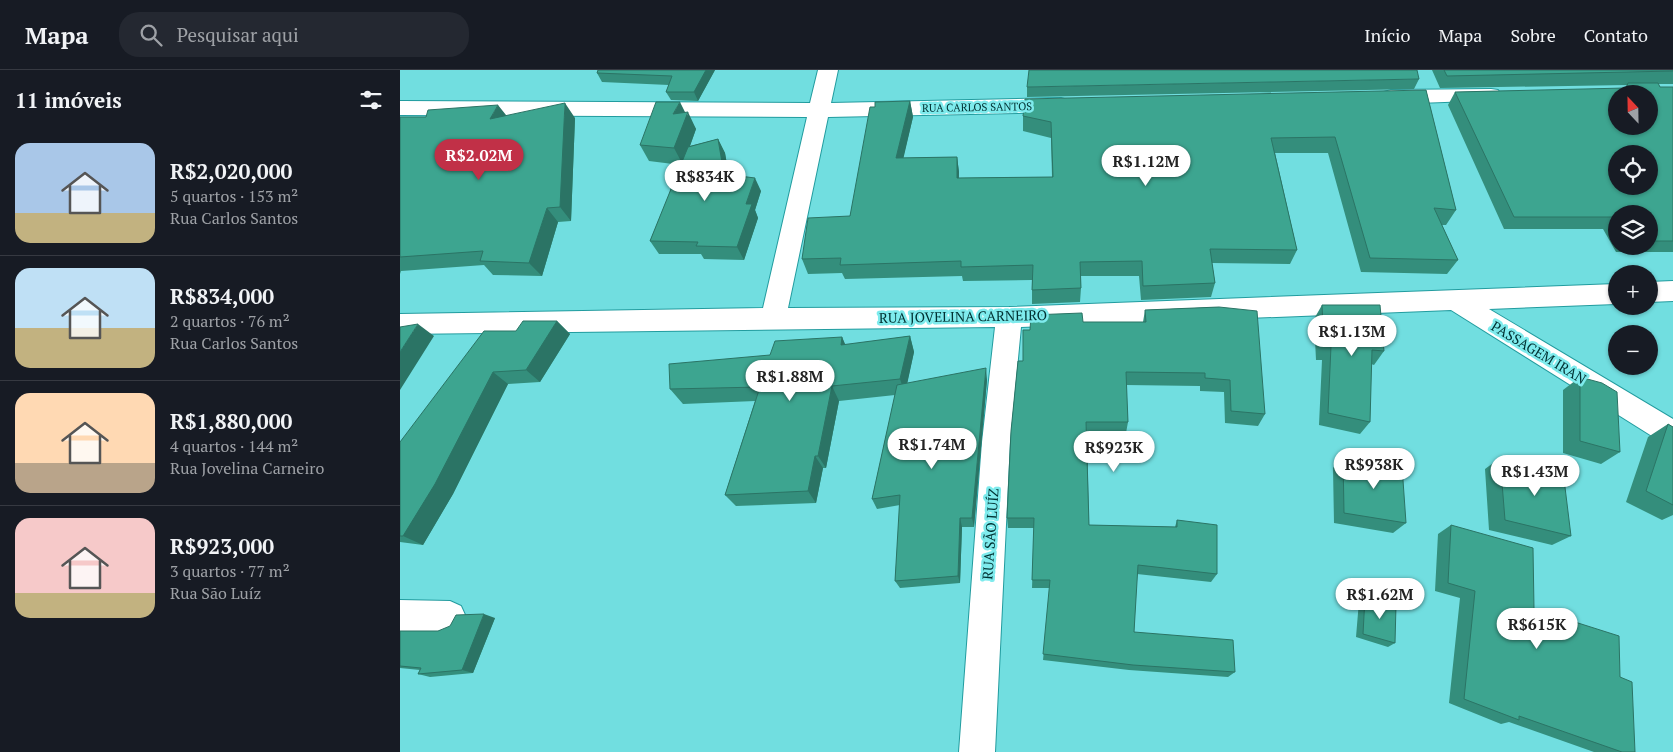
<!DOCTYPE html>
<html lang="pt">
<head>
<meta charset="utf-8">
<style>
	:root { --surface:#171b24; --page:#242831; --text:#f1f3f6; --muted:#9ea1a6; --line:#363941; --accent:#c13047 }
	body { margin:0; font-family:"PT Serif",serif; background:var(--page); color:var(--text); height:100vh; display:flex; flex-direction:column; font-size:19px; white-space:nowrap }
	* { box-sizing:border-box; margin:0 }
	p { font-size:16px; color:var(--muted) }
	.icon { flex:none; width:28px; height:28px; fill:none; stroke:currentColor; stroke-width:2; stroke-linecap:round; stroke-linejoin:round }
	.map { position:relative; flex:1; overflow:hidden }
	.sheet { display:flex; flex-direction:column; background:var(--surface); width:400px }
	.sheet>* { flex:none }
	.needle { width:32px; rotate:338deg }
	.controls { position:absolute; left:1208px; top:15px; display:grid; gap:10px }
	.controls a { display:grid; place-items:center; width:50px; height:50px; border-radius:50%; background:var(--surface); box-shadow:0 1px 4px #0004; font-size:25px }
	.price { position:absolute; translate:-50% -42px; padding:0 11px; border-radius:18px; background:#fff; color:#222; font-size:16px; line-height:32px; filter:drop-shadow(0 1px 2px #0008) }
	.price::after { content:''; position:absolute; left:50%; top:30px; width:15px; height:11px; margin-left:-8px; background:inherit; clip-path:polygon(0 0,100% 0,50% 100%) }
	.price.on { background:var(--accent); color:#fff }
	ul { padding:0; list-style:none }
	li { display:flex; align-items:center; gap:15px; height:125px; padding:0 15px }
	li+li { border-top:1px solid var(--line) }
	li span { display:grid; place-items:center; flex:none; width:140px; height:100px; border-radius:15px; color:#555 }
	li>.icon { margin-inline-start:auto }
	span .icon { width:60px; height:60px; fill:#fffc; stroke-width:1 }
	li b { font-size:21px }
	h2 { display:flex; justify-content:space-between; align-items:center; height:60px; padding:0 15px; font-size:21px }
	header { display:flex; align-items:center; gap:30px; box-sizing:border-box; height:70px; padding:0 25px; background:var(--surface); border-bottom:1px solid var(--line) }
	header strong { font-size:24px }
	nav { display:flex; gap:28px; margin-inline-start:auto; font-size:18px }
	.search { width:350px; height:45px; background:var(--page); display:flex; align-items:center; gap:12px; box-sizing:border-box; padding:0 18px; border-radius:20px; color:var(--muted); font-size:19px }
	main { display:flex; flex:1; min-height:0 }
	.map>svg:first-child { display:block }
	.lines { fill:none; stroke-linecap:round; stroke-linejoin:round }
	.minor-casing { stroke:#229c9f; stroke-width:2 }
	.minor { fill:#fff; fill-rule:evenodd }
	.wall { fill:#348e7c; fill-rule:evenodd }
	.shaded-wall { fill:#2b7465 }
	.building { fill:#3da590; stroke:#2b7465; fill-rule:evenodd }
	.labels { text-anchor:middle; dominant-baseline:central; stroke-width:5; stroke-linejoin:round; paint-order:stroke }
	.far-street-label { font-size:11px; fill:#003132; stroke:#7eebed }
	.street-label { font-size:14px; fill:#003132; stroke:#7eebed }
</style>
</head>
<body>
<header>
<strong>Mapa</strong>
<div class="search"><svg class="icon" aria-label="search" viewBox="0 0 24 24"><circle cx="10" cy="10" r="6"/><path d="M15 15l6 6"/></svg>Pesquisar aqui</div>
<nav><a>Início</a><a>Mapa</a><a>Sobre</a><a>Contato</a></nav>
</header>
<main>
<section class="sheet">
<h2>11 imóveis<svg class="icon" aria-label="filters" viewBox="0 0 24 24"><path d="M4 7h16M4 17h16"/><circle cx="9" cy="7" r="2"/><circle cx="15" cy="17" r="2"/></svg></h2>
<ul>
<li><span style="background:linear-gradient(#a9c7e8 70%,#c2b280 0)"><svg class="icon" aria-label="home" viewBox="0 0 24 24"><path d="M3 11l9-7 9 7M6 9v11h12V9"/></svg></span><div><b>R$2,020,000</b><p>5 quartos · 153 m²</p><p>Rua Carlos Santos</p></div></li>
<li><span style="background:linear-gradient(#bfe0f5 60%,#c2b280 0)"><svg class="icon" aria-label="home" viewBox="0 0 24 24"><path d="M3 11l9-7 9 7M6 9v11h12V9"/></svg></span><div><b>R$834,000</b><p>2 quartos · 76 m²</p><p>Rua Carlos Santos</p></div></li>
<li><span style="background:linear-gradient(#ffd9b3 70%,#b9a48a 0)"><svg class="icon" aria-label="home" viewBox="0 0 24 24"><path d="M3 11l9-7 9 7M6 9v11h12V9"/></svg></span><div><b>R$1,880,000</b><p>4 quartos · 144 m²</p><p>Rua Jovelina Carneiro</p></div></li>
<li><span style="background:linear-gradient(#f6c9c9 75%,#c2b280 0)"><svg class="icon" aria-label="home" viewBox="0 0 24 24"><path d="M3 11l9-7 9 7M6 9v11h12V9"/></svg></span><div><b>R$923,000</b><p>3 quartos · 77 m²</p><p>Rua São Luíz</p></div></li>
</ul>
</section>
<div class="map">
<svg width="1273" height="682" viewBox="0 0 1273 682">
	<rect width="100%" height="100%" fill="#71dee0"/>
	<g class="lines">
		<defs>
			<path id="minor" d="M418,0H438L431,33L661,28L668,30L671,35L668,40L661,42L428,47L388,238L609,237L1216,214V234L1089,239L1273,349V376L1263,373L1051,240L621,257L610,372L595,682H559L582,372L595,257L0,264V244L363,238L407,47L0,45V31L410,33Z
				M1091,19L1098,20L1101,25L1098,30L991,34L984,32L981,27L984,22L991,20Z
				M1273,211V231L1249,232V212Z
				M0,530L50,531L61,536L66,547L61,558L50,563L0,562Z"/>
		</defs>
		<use href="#minor" class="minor-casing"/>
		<use href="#minor" class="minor"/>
	</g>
	<path class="wall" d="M315,0L298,31L271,30L266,22L269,15L202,12L197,3Z
		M1032,0H1273V14H1258L1260,17H1273V182H1216L1203,159H1104L1048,35L1055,22L1224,19L1227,15L1040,18ZM1216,144H1249V176H1216Z
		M1019,9L1014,19L627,27V17Z
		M1026,20L1056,140L1046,155H1042L1058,190L1047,204L961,202L928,83H875L897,180L890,194L812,193L815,213L811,227L741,230L739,206H681V218L680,232L632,234V210L563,211L562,206L445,209L442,203L408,204L402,189L450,146L475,37L510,31L513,47L503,88L557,87L559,102V108L652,107L651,68L623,61V46Z
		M286,43L296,59L290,76L318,69L325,83L329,105L361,121L355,140L358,148L344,190L304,189L301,184H259L250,171L281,95L249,91L240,75Z
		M106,46L175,48L171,151L158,152L142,206L93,205L84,195L1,201L0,204V47H26Z
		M922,235L984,281L974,295L971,294L970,352L960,364L919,355L922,290H916L914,249Z
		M819,237L865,344L858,356L825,353L824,322L800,321V316L726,315L728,352L726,363L687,364L689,455L775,457L777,450L817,504L811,512L737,504L734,562L835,602L828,607L729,600L643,590L650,518H632L634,458H608L607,448L623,291L630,260L683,252H743L745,240Z
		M157,251L170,264L140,312L108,314L53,424L23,475L0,472V372L116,261Z
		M510,266L514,282L507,313L587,310L574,457H562L560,513L500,518L495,511L500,435L477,439L472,429L495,325L439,331L426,398H423L416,433L336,436L325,425L355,331L283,334L270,319L370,285L442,267L445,275Z
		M1180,307L1220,382L1201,394L1163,383V320Z
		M1268,354L1273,357V445L1262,450L1226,432L1248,367Z
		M943,386L1006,453L993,463L934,453L933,398Z
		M1100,388L1171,466L1152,475L1089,460L1085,399Z
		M1051,455L1134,539L1220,607L1235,682H1194L1109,652L1101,654L1049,633L1060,528L1035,521L1038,464Z
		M965,527L995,573L988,577L956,567L959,531Z
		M95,548L73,603L30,607L18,604L20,600L0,598V561H38Z"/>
	<path class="shaded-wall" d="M306,0H315L298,31L294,22Z
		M510,31L513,47L500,103L496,88Z
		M280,32L287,46L288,42L296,59L283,95L274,78L273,44Z
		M165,33L175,48L171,151L160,137Z
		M98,35L110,50L90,49Z
		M318,69L325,83L331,118L324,104Z
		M557,87L559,102L558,124L557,108Z
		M355,108L361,121L355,140L358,148L344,190L337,177L346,134Z
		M147,138L158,152L142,206L129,193Z
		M157,251L170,264L140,312L126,300Z
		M18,254L34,266L0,320V282Z
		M510,266L514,282L505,324L500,309Z
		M442,267L449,283L441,275Z
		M586,298L587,310L574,457L572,448Z
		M93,302L108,314L53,424L23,475L3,466Z
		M432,316L439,331L426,398L418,386Z
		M415,386L423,398L416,433L408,421Z
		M560,448L562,457L560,513L558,506Z
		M84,544L95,548L73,603L62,600Z"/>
	<path class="building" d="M198,0H306L294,22H266L272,6L197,3Z
		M629,0H1017L1019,9L627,17Z
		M1044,0H1273V1L1047,6Z
		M1228,13H1258L1260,17H1273V171H1249V144H1216V151L1214,147H1114L1055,22L1226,18ZM1216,24H1249V56H1216ZM1216,84H1249V116H1216Z
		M1026,20L1056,140L1034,138L1058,190L970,188L935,67L871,68L897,180L810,179L815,213L743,216L742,191L680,192L681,218L632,220L633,195L561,197V191L440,195L441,188L402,189L408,148L450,146L470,37H475V32L510,31L496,88L557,87V108L653,107L651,52L623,46L625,29Z
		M256,32H280L273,44L288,42L274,78L240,75Z
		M165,33L160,137L147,138L129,193L80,191L83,181L0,187V47H26L28,40L98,35L90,49Z
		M318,69L324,104L355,108L346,134H352L337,177L296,176L298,172L250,171L288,77Z
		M922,235H980L984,281L972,280L970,352L928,343L931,276H924Z
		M819,237L857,241L865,344L831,341L830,310L805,308V303L726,302L728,352H686L689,455L777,457V450L817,455V504L738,495L734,562L833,570L835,602L733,595L643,584L650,510H632L634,448H607L611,361L618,291H623V260H630L631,245L682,243L683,252H746L745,240Z
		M123,251H157L126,300L93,302L35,414L3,466H0V372L84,261H116Z
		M18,254L0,282V257Z
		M510,266L500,309L432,316L418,386H415L408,421L325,425L360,317L270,319L269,294L370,285L375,271L442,267L441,275Z
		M586,298L572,448H560L558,506L495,511L500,425L472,429L497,315Z
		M1180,307L1202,313L1217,322L1220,382L1180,371Z
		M1268,354L1273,357V435L1246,421Z
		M943,386L1002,396L1006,453L944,443Z
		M1100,388L1163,401L1171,466L1105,450Z
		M1051,455L1133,478L1134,539L1219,566L1220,607L1232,612L1235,682H1222L1119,646V650L1064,629L1075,521L1048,513Z
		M965,527L996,535L995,573L963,564Z
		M84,544L62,600L18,604L21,598L0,596V561H38L50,556L56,545Z"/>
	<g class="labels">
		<g class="far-street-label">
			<text transform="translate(577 37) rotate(-1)">RUA CARLOS SANTOS</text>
		</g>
		<g class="street-label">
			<text transform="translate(563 246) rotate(-1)">RUA JOVELINA CARNEIRO</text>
			<text transform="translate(1139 282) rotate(31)">PASSAGEM IRAN</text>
			<text transform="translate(590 464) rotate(-86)">RUA SÃO LUÍZ</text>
		</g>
	</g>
</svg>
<div class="controls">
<a><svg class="needle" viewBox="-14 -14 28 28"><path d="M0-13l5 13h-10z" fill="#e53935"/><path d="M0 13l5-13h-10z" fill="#9ea1a6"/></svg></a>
<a><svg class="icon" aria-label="locate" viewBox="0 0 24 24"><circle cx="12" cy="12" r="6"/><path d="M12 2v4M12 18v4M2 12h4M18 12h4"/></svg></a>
<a><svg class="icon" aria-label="layers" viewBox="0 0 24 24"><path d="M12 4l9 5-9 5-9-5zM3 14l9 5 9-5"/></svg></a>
<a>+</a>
<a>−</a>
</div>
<b class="price on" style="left:79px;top:111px">R$2.02M</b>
<b class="price" style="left:746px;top:117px">R$1.12M</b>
<b class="price" style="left:305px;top:132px">R$834K</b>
<b class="price" style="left:952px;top:287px">R$1.13M</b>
<b class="price" style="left:390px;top:332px">R$1.88M</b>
<b class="price" style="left:532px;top:400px">R$1.74M</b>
<b class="price" style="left:714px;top:403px">R$923K</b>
<b class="price" style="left:974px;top:420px">R$938K</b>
<b class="price" style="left:1135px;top:427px">R$1.43M</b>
<b class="price" style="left:980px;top:550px">R$1.62M</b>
<b class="price" style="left:1137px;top:580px">R$615K</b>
</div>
</main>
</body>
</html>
